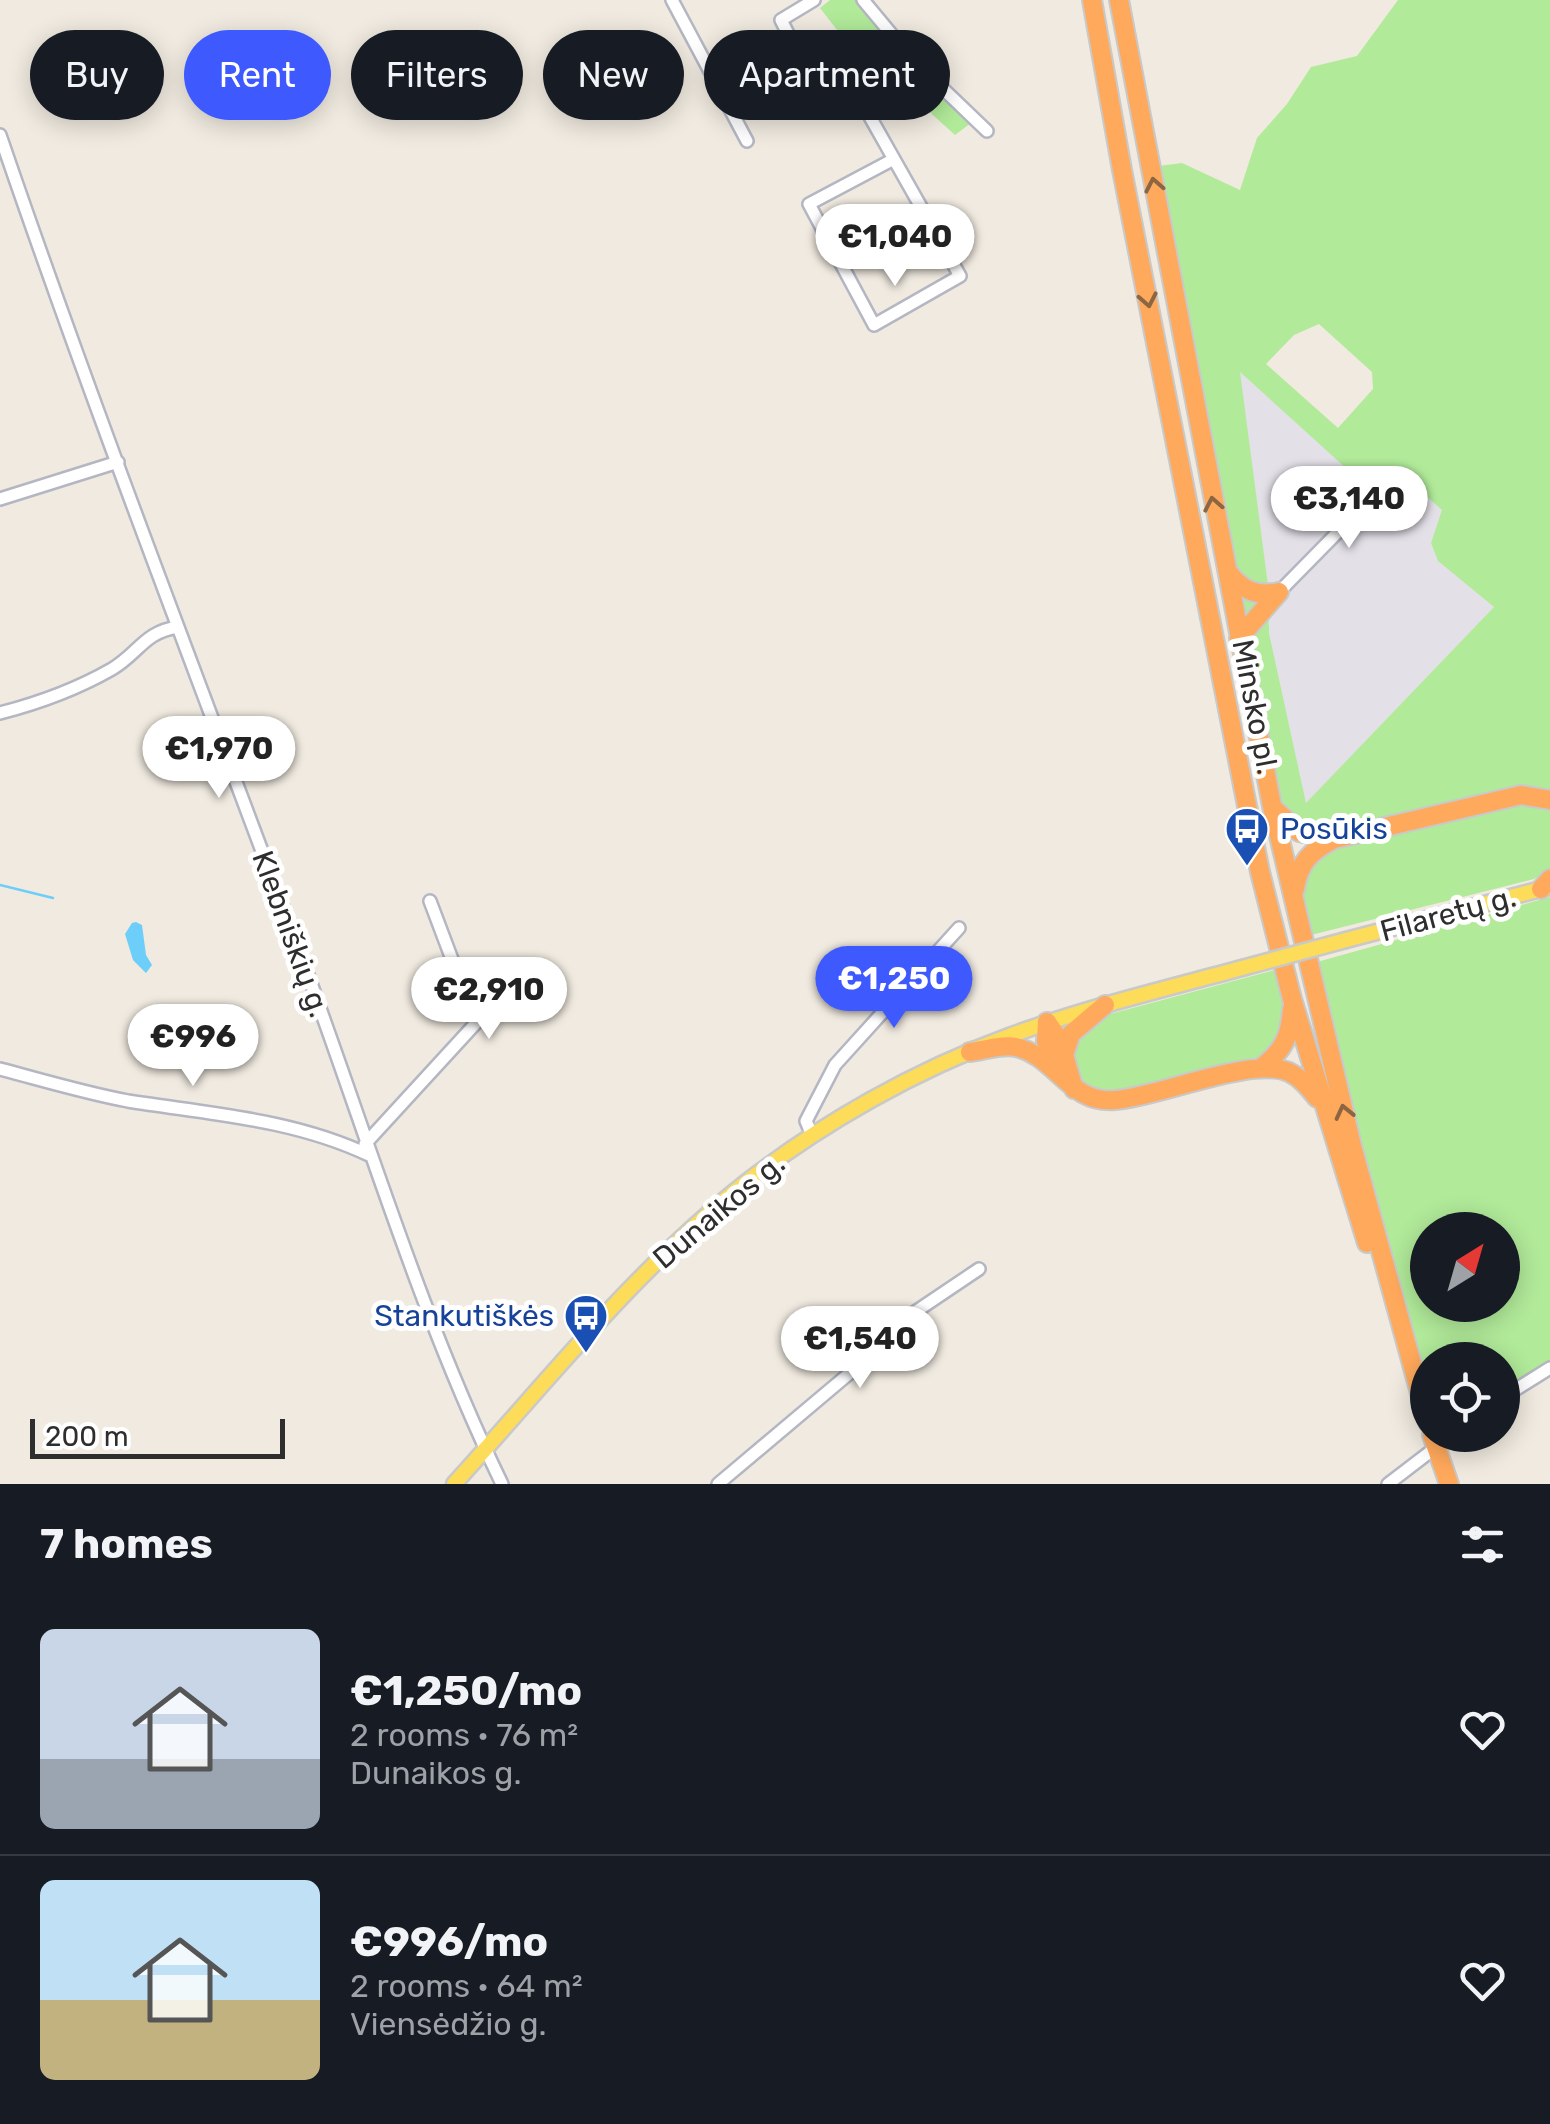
<!DOCTYPE html>
<html lang="en">
<head>
<meta charset="utf-8">
<style>
	:root { --surface:#171b24; --page:#242831; --text:#f1f3f6; --muted:#9ea1a6; --line:#363941; --accent:#3e5aff }
	body { margin:0; font-family:Rubik,sans-serif; background:var(--page); color:var(--text); height:100vh; display:flex; flex-direction:column; font-size:38px; white-space:nowrap }
	* { box-sizing:border-box; margin:0 }
	p { font-size:32px; color:var(--muted) }
	.icon { flex:none; width:55px; height:55px; fill:none; stroke:currentColor; stroke-width:2; stroke-linecap:round; stroke-linejoin:round }
	.map { position:relative; height:1484px; overflow:hidden }
	.sheet { display:flex; flex-direction:column; background:var(--surface); flex:1 }
	.sheet>* { flex:none }
	.top-card { position:absolute; left:30px; top:30px; width:1000px; height:90px; display:flex; gap:20px }
	.needle { width:65px; rotate:37deg }
	.controls { position:absolute; left:1410px; top:1212px; display:grid; gap:20px }
	.controls a { display:grid; place-items:center; width:110px; height:110px; border-radius:50%; background:var(--surface); box-shadow:0 5px 25px #0003; font-size:50px }
	.scale { position:absolute; left:30px; bottom:25px; width:255px; box-sizing:border-box; padding-left:10px; border:5px solid #2e2e2e; border-top:0; font-size:28px; line-height:35px; white-space:nowrap; color:#2e2e2e; -webkit-text-stroke:8px #fff; paint-order:stroke }
	.price { position:absolute; translate:-50% -85px; padding:0 22px; border-radius:35px; background:#fff; color:#222; font-size:32px; line-height:65px; filter:drop-shadow(0 2px 5px #0008) }
	.price::after { content:''; position:absolute; left:50%; top:60px; width:30px; height:22px; margin-left:-15px; background:inherit; clip-path:polygon(0 0,100% 0,50% 100%) }
	.price.selected { background:var(--accent); color:#fff }
	ul { padding:0; list-style:none }
	li { display:flex; align-items:center; gap:30px; height:250px; padding:0 40px }
	li+li { border-top:2px solid var(--line) }
	li span { display:grid; place-items:center; flex:none; width:280px; height:200px; border-radius:15px; color:#555 }
	li>.icon { margin-inline-start:auto }
	span .icon { width:120px; height:120px; fill:#fffc; stroke-width:1 }
	li b { font-size:42px }
	h2 { display:flex; justify-content:space-between; align-items:center; height:120px; padding:0 40px; font-size:42px }
	.pill { padding:0 35px; border-radius:45px; background:var(--surface); box-shadow:0 5px 25px #0003; font-size:35px; line-height:90px }
	.pill.selected { background:var(--accent); color:#fff }
	.map>svg:first-child { display:block }
	.industrial { fill:#e3e0e8 }
	.green { fill:#b1ea99; fill-rule:evenodd }
	.water { fill:#6ccef9 }
	.lines { fill:none; stroke-linecap:round; stroke-linejoin:round }
	.stream { stroke:#6ccef9; stroke-width:2.5 }
	.minor-casing { stroke:#b4b6c2; stroke-width:16 }
	.major-casing { stroke:#c9c9c9; stroke-width:19 }
	.highway-casing { stroke:#c9c9c9; stroke-width:22 }
	.minor { stroke:#fff; stroke-width:11 }
	.major { stroke:#fcdc59; stroke-width:14 }
	.highway { stroke:#ffa95c; stroke-width:18 }
	.major-bridge-casing { stroke:#c9c9c9; stroke-width:19; stroke-linecap:butt }
	.major-bridge { stroke:#fcdc59; stroke-width:14 }
	.oneway { stroke:#8c6543 }
	.labels { text-anchor:middle; dominant-baseline:central; stroke-width:10; stroke-linejoin:round; paint-order:stroke }
	.street-label { font-size:30px; fill:#2e2e2e; stroke:#fff }
	.transit-label { font-size:30px; fill:#164399; stroke:#fff; text-anchor:start }
</style>
</head>
<body>
<div class="map">
<svg width="1550" height="1484" viewBox="0 0 1550 1484">
	<rect width="100%" height="100%" fill="#f0eae0"/>
	<path class="industrial" d="M1239,371L1369,488L1397,471L1443,510L1431,543L1438,561L1494,607L1306,804L1269,633L1268,585Z"/>
	<path class="green" d="M830,0H857L907,59L895,84L869,71L820,8Z
		M1398,0H1550V791L1520,787L1325,833L1305,830L1281,804L1159,166L1182,163L1240,190L1257,138L1287,104L1311,67L1357,56ZM1319,324L1372,372L1373,389L1338,428L1266,364L1294,335ZM1240,372L1369,489L1398,471L1442,510L1431,543L1438,561L1494,607L1306,803L1269,633L1268,585Z
		M915,66L971,123L955,135L902,87Z
		M1525,802L1550,809V870L1534,879L1311,935C1301,895 1292,884 1321,850Z
		M1550,897V1364L1503,1395L1502,1360H1428L1427,1392L1389,1253L1317,962ZM1428,1230H1502V1305H1428Z
		M1275,970L1286,1010L1283,1040L1259,1061L1124,1092H1096L1080,1084L1068,1053L1078,1029L1099,1017Z"/>
	<path class="water" d="M136,922L142,925L146,955L152,965L146,973L133,960L125,934L132,923Z"/>
	<g class="lines">
		<path class="stream" d="M0,885L53,898"/>
		<defs>
			<path id="minor" d="M672,0L747,141
				M814,0L781,20L822,100
				M863,0L913,60L987,131
				M869,115L960,276L874,325L809,204L894,159
				M0,135C94,410 199,681 300,953C366,1131 419,1313 502,1484
				M0,499L118,462
				M1279,592L1390,479
				M0,713C39,703 77,689 112,669C139,653 144,632 178,627
				M0,1069C42,1080 85,1093 128,1101C210,1114 293,1119 369,1155
				M812,1135L806,1121L835,1065L959,928
				M365,1144L476,1023L430,901
				M1502,1398L1550,1368
				M718,1484L851,1372L878,1337L979,1269
				M1388,1484L1452,1435"/>
			<path id="major" d="M1346,940L1549,887
				M454,1484C547,1382 635,1270 744,1184C822,1123 916,1070 1009,1036C1085,1008 1164,989 1242,968"/>
			<path id="highway" d="M1092,0L1122,170L1260,872L1292,999L1367,1243
				M1119,0L1272,806L1352,1146L1428,1422
				M1228,572C1242,590 1256,597 1279,592
				M1239,638L1279,592
				M1275,810L1299,832L1334,839
				M1295,889C1299,862 1311,851 1334,839L1521,795L1550,800
				M1541,889L1550,879
				M1047,1022L1060,1041L1074,1089
				M1047,1022L1046,1041L1058,1071
				M970,1052C985,1050 1002,1044 1016,1047C1056,1056 1069,1104 1115,1100C1159,1097 1251,1056 1289,1072C1301,1078 1309,1088 1317,1098
				M1064,1055L1071,1034L1105,1005
				M1262,1067C1284,1050 1290,1036 1292,1009
				M1432,1435L1449,1484"/>
		</defs>
		<use href="#minor" class="minor-casing"/>
		<use href="#major" class="major-casing"/>
		<use href="#highway" class="highway-casing"/>
		<use href="#minor" class="minor"/>
		<use href="#major" class="major"/>
		<use href="#highway" class="highway"/>
		<defs>
			<path id="major-bridge" d="M1242,968L1346,940"/>
		</defs>
		<use href="#major-bridge" class="major-bridge-casing"/>
		<use href="#major-bridge" class="major-bridge"/>
	</g>
	<defs><path id="oneway-chevron" d="M-2-3.5L2.5 0L-2 3.5" fill="none" stroke-width="1.6" stroke-linecap="round" stroke-linejoin="round" transform="scale(2.5)"/></defs>
	<g class="oneway">
		<use href="#oneway-chevron" transform="translate(1154 185) rotate(-101)"/>
		<use href="#oneway-chevron" transform="translate(1148 300) rotate(79)"/>
		<use href="#oneway-chevron" transform="translate(1213 504) rotate(-101)"/>
		<use href="#oneway-chevron" transform="translate(1344 1112) rotate(-103)"/>
	</g>
	<defs>
		<symbol id="bus-pin" viewBox="-11 -11 22 30"><path d="M0 17L-7.5 6A9.5 9.5 0 1 1 7.5 6Z" fill="#1a4fb4" stroke="#fff"/><path d="M-5-6H5V4H4V6H2V4H-2V6H-4V4H-5ZM-3.5-4V0h7V-4ZM-3.5 1.2v1.5H-2V1.2ZM2 1.2v1.5H3.5V1.2Z" fill="#fff"/></symbol>
	</defs>
	<g fill-rule="evenodd">
		<use href="#bus-pin" x="1222" y="804" width="50" height="68"/>
		<use href="#bus-pin" x="561" y="1291" width="50" height="68"/>
	</g>
	<g class="labels">
		<g class="street-label">
			<text transform="translate(1255 707) rotate(79)">Minsko pl.</text>
			<text transform="translate(1448 914) rotate(-15)">Filaretų g.</text>
			<text transform="translate(291 934) rotate(70)">Klebniškių g.</text>
			<text transform="translate(719 1211) rotate(-40)">Dunaikos g.</text>
		</g>
		<g class="transit-label">
			<text x="1280" y="829">Posūkis</text>
			<text x="554" y="1316" text-anchor="end">Stankutiškės</text>
		</g>
	</g>
</svg>
<div class="controls">
<a><svg class="needle" viewBox="-14 -14 28 28"><path d="M0-13l5 13h-10z" fill="#e53935"/><path d="M0 13l5-13h-10z" fill="#9ea1a6"/></svg></a>
<a><svg class="icon" aria-label="locate" viewBox="0 0 24 24"><circle cx="12" cy="12" r="6"/><path d="M12 2v4M12 18v4M2 12h4M18 12h4"/></svg></a>
</div>
<div class="scale">200 m</div>
<b class="price" style="left:895px;top:289px">€1,040</b>
<b class="price" style="left:1349px;top:551px">€3,140</b>
<b class="price" style="left:219px;top:801px">€1,970</b>
<b class="price selected" style="left:894px;top:1031px">€1,250</b>
<b class="price" style="left:489px;top:1042px">€2,910</b>
<b class="price" style="left:193px;top:1089px">€996</b>
<b class="price" style="left:860px;top:1391px">€1,540</b>
<div class="top-card">
<a class="pill">Buy</a>
<a class="pill selected">Rent</a>
<a class="pill">Filters</a>
<a class="pill">New</a>
<a class="pill">Apartment</a>
</div>
</div>
<section class="sheet">
<h2>7 homes<svg class="icon" aria-label="filters" viewBox="0 0 24 24"><path d="M4 7h16M4 17h16"/><circle cx="9" cy="7" r="2"/><circle cx="15" cy="17" r="2"/></svg></h2>
<ul>
<li><span style="background:linear-gradient(#c9d6e8 65%,#9aa5b1 0)"><svg class="icon" aria-label="home" viewBox="0 0 24 24"><path d="M3 11l9-7 9 7M6 9v11h12V9"/></svg></span><div><b>€1,250/mo</b><p>2 rooms · 76 m²</p><p>Dunaikos g.</p></div><svg class="icon" aria-label="heart" viewBox="0 0 24 24"><path d="M12 20l-8-8c-3-5 5-10 8-4 3-6 11-1 8 4z"/></svg></li>
<li><span style="background:linear-gradient(#bfe0f5 60%,#c2b280 0)"><svg class="icon" aria-label="home" viewBox="0 0 24 24"><path d="M3 11l9-7 9 7M6 9v11h12V9"/></svg></span><div><b>€996/mo</b><p>2 rooms · 64 m²</p><p>Viensėdžio g.</p></div><svg class="icon" aria-label="heart" viewBox="0 0 24 24"><path d="M12 20l-8-8c-3-5 5-10 8-4 3-6 11-1 8 4z"/></svg></li>
</ul>
</section>
</body>
</html>
